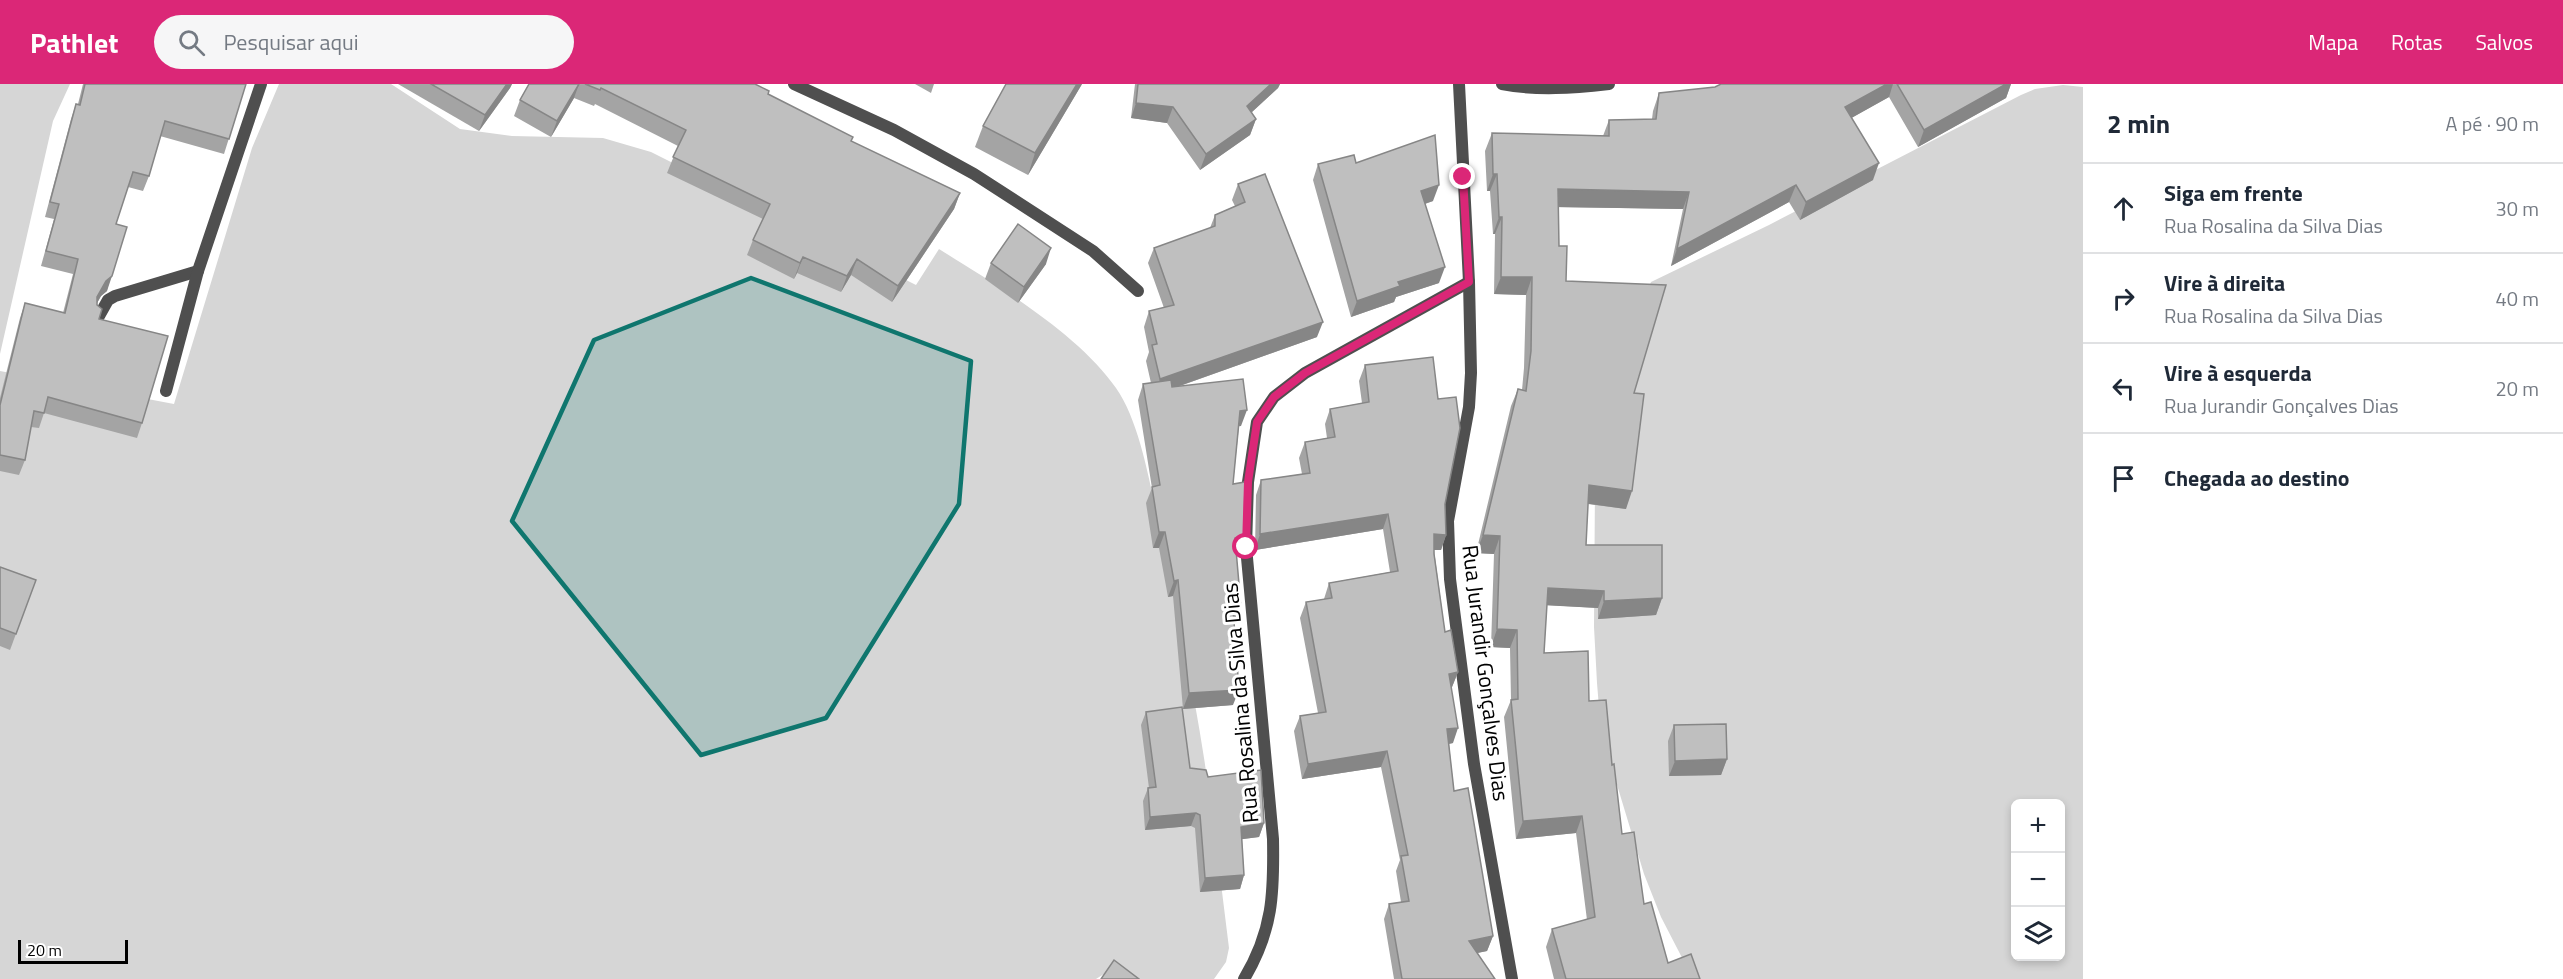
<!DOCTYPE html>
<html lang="pt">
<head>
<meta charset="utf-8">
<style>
	body { margin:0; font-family:"Titillium Web",sans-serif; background:#f6f6f7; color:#1f2937 }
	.controls { position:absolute; right:18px; bottom:18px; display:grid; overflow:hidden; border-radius:9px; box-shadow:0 3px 9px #0003 }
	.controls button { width:54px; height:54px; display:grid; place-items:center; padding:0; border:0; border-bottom:2px solid #e0e1e3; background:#fff; color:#1f2937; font:30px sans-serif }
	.scale { position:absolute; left:18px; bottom:15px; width:110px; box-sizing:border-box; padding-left:6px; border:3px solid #000; border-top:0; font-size:16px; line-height:21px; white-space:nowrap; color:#000; -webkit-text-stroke:4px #fff; paint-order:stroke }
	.stop { position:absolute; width:18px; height:18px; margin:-14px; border:4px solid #db2777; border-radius:50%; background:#fff }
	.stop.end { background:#db2777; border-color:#fff; box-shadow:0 2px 6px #0008 }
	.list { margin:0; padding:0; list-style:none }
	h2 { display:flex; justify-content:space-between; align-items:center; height:78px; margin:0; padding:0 24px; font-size:26px }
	h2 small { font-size:20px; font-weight:400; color:#747a83 }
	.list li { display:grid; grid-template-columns:39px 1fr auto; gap:18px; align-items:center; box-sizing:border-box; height:90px; padding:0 24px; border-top:2px solid #e0e1e3 }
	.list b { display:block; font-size:22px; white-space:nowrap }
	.list p { margin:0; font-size:20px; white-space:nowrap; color:#747a83 }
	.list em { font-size:20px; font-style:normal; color:#747a83 }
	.icon { flex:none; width:33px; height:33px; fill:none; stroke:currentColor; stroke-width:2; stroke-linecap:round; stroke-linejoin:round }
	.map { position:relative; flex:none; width:2083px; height:895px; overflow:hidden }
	header { display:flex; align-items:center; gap:36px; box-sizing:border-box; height:84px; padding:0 30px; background:#db2777; color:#fff }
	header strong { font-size:28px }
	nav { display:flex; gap:33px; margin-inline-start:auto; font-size:21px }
	.search { width:420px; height:54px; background:#f6f6f7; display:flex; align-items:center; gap:15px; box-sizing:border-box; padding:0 21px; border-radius:33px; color:#747a83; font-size:22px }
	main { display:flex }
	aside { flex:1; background:#fff }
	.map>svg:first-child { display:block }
	.green { fill:#d6d6d6; fill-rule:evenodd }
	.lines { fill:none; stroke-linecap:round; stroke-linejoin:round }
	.minor { stroke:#4f4f4f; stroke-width:12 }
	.tertiary { stroke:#4f4f4f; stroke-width:12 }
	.wall { fill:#a4a4a4 }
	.shaded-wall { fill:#868686 }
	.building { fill:#bfbfbf; stroke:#868686; stroke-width:1.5 }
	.route { stroke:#db2777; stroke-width:8 }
	.marked { fill:#0f766e; fill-opacity:0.2; stroke:#0f766e; stroke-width:4.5; stroke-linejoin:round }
	.labels { text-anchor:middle; stroke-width:6; stroke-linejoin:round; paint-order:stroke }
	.street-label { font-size:22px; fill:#000; stroke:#fff }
</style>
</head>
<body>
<header>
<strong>Pathlet</strong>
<div class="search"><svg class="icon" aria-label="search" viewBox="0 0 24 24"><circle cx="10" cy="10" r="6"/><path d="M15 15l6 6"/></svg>Pesquisar aqui</div>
<nav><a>Mapa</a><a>Rotas</a><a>Salvos</a></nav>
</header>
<main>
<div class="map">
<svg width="2083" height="895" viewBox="0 0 2083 895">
	<rect width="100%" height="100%" fill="#fff"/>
	<g class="green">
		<polygon points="0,0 70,0 53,37 0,270"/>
		<path d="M279,0H391L460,45L512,52L603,54L651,68L916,201L939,165C995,200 1078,249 1116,304C1142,341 1152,412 1162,456C1177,529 1193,601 1204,674C1214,737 1221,801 1229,864L1226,878L1214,895H1116L1107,888L1096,895H0V287L174,320L252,64Z"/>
		<path d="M2063,1L2083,3V895H1693L1661,833L1644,790L1601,648L1597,599L1594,543L1595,399L1636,237L1651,198L1769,141L2021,11L2035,5ZM2016,720H2060V872H2016Z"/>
	</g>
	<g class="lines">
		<g class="minor">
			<polyline points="794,0 894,46 974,90 1093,167 1138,207"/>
			<polyline points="1459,0 1469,198 1471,289 1469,323 1448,437 1450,495 1474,680 1512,895"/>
			<polyline points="99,232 108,216 115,212 198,187"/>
			<polyline points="166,307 198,187 261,0"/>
			<path d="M1244,895C1273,847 1274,809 1273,755L1246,463L1248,398L1257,338L1274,313L1305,289L1469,198"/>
		</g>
		<path class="tertiary" d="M1502,0C1538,7 1573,4 1609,0"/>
	</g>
	<g class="wall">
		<polygon points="83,0 246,0 224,70 160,52 149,92 143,107 128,103 116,140 107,207 101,212 97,219 99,235 142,339 137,354 44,329 39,344 31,343 25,376 19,391 0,387 0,314 20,234 25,219 63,229 73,190 41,182 54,135 45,133 71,35 76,20 78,20"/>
		<polygon points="398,0 512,0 510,4 479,47"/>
		<polygon points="529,0 755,0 768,10 851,57 960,109 954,125 892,218 851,191 841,208 797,189 794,195 747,171 753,156 763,135 667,89 678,62 595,20 594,22 574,14 551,53 514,32 520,16"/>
		<polygon points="915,0 934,0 931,9"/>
		<polygon points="1082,0 1028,91 975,63 983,42"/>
		<polygon points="1135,0 1280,0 1278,4 1251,29 1256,35 1250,51 1200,86 1167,39 1131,34"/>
		<polygon points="1721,0 2011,0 2006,14 1918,63 1889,13 1851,34 1873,96 1800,136 1789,118 1671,182 1683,125 1558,123 1559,162 1566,197 1634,309 1626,425 1588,420 1586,461 1662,514 1656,531 1598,535 1598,524 1547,521 1544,569 1589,617 1612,681 1622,750 1644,820 1668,879 1700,895 1554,895 1546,863 1552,845 1587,836 1576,749 1516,755 1504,633 1511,616 1510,564 1491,563 1494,470 1476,469 1511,322 1518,305 1522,306 1524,284 1526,211 1494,210 1495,150 1493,150 1490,107 1487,107 1485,67 1492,49 1603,52 1609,36 1652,35 1653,27 1659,9 1715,3"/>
		<polygon points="1356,79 1433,117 1425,120 1439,199 1396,213 1394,218 1351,233 1313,96 1318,80"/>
		<polygon points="1238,100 1317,253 1177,303 1241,342 1239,342 1233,400 1244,452 1238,468 1236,469 1235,539 1234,539 1233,621 1183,625 1173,512 1168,513 1159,464 1153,464 1146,419 1152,404 1138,316 1143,300 1151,299 1146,277 1149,268 1144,243 1149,227 1164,224 1148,179 1154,164 1210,144 1215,131 1235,122 1232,116"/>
		<polygon points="991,179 1046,180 1018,219 985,195"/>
		<polygon points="1365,281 1445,420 1446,451 1441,466 1434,466 1445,548 1458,588 1452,603 1451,603 1453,659 1449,660 1454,707 1493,852 1487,867 1477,869 1495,895 1394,895 1384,835 1389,820 1401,818 1396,787 1400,776 1381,683 1302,695 1294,647 1300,632 1318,629 1300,534 1306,518 1324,515 1329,499 1390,488 1383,445 1255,466 1256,411 1261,396 1302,390 1299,374 1305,358 1327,354 1325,340 1330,325 1362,319 1359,297"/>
		<polygon points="0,483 36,496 10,566 0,562"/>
		<polygon points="1146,628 1190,684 1208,693 1264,739 1259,753 1242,755 1244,791 1240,805 1200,808 1195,744 1191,742 1145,746 1143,717 1148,704 1149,704 1141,641"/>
		<polygon points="1674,641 1727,675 1721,691 1669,692 1668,657"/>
	</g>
	<g class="shaded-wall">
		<polygon points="507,0 512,0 510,4 479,47 485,31"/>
		<polygon points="579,0 574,14 551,53 557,37"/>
		<polygon points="1077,0 1082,0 1028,91 1035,69"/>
		<polygon points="1271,0 1280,0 1278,4 1241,38 1247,22"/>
		<polygon points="1887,0 1893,0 1889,13 1839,41 1845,23"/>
		<polygon points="2006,0 2011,0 2006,14 1918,63 1924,46"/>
		<polygon points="1136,19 1173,23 1167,39 1131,34"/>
		<polygon points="1256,35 1250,51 1200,86 1206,70"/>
		<polygon points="1879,79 1873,96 1800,136 1806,118"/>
		<polygon points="1493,90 1497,90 1490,107 1487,107"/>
		<polygon points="1439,101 1433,117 1415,123 1421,107"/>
		<polygon points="1796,101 1789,118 1671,182 1677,165"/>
		<polygon points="1558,105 1689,108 1683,125 1552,123"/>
		<polygon points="960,109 954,125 892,218 898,202"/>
		<polygon points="1499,133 1502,133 1495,150 1493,150"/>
		<polygon points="1051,164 1046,180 1018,219 1024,203"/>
		<polygon points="803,173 797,189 794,195 800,179"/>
		<polygon points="857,175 851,191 841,208 847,192"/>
		<polygon points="1445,183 1439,199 1396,213 1394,218 1351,233 1357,217 1398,198"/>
		<polygon points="112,192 107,207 101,212 92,228 97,213 106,197"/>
		<polygon points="1501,193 1532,193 1526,211 1494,210"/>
		<polygon points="1323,238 1317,253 1154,311 1160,295"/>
		<polygon points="1247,326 1241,342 1234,343 1240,327"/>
		<polygon points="1589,401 1632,407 1626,425 1583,419"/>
		<polygon points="1388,430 1383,445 1255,466 1260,450"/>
		<polygon points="1159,448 1165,448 1159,464 1153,464"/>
		<polygon points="1434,450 1446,451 1441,466 1428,466"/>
		<polygon points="1483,451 1500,452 1494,470 1476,469"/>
		<polygon points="1244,452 1238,468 1229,470 1235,454"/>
		<polygon points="1178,496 1173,512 1168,513 1174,497"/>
		<polygon points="1548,504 1604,507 1598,524 1541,521"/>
		<polygon points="1662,514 1656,531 1598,535 1604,517"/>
		<polygon points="1241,523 1235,539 1227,540 1233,524"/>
		<polygon points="1497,545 1517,546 1510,564 1491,563"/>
		<polygon points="1458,588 1452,603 1444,605 1449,590"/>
		<polygon points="1239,606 1233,621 1183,625 1189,609"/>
		<polygon points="1458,644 1453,659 1442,661 1447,645"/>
		<polygon points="1387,667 1381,683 1302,695 1308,680"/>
		<polygon points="1727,675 1721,691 1669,692 1675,677"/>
		<polygon points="1196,729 1191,742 1145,746 1150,733"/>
		<polygon points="1582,732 1576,749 1516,755 1523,737"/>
		<polygon points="1264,739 1259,753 1236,756 1241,743"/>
		<polygon points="1244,791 1240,805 1200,808 1205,794"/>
		<polygon points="1493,852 1487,867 1463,872 1469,857"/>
	</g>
	<g class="building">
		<polygon points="85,0 246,0 229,55 165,37 149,92 133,88 116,140 127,143 112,192 106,197 97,213 97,221 102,225 99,235 168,252 142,339 48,313 44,329 34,327 25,376 0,371 0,321 25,219 65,229 78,175 46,167 59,120 50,118 76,20 80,21"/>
		<polygon points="431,0 507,0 485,31"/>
		<polygon points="529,0 579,0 557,37 520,16"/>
		<polygon points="585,0 755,0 769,7 768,10 853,53 851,57 960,109 898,202 857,175 847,192 803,173 800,179 753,156 770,120 673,73 686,46 601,4 600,6"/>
		<polygon points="1006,0 1077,0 1035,69 983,42"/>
		<polygon points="1138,0 1271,0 1247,22 1256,35 1206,70 1173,23 1136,19"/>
		<polygon points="1721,0 1887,0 1845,23 1879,79 1806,118 1796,101 1677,165 1689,108 1558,105 1559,162 1567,162 1566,197 1666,201 1634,309 1644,310 1632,407 1589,401 1586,461 1662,461 1662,514 1604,517 1604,507 1548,504 1544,569 1588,567 1589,617 1606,616 1612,681 1614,680 1622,750 1634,748 1644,820 1651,818 1668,879 1691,870 1700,895 1566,895 1552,845 1595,833 1582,732 1523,737 1511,616 1518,615 1517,546 1497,545 1500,452 1483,451 1518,305 1526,307 1531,267 1532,193 1501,193 1502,133 1499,133 1497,90 1493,90 1492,49 1609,52 1609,36 1656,35 1659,9 1715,3"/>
		<polygon points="1897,0 2006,0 1924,46"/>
		<polygon points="1435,51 1439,101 1421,107 1445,183 1398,198 1400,202 1357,217 1318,80 1354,71 1356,79"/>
		<polygon points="1265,90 1323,238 1160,295 1152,261 1157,260 1149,227 1174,221 1154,164 1215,142 1215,131 1245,118 1238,100"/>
		<polygon points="1018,140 1051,164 1024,203 991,179"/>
		<polygon points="1433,273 1438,315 1456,313 1460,344 1445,420 1446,451 1434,450 1434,470 1445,548 1451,546 1458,588 1449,590 1458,644 1447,645 1454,707 1468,704 1493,852 1469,857 1495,895 1402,895 1389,820 1409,817 1401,772 1408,771 1387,667 1308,680 1300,632 1326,628 1306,518 1332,514 1329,499 1398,487 1388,430 1260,450 1261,396 1310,389 1305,358 1335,353 1330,325 1369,318 1365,281"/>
		<polygon points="1243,295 1247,326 1240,327 1233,400 1245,398 1244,452 1235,454 1241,523 1233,524 1239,606 1189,609 1178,496 1174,497 1165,448 1159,448 1152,403 1160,401 1143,300 1171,296 1172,303"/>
		<polygon points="0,483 36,496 16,550 0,544"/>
		<polygon points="1182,623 1190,684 1206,686 1208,693 1261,686 1264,739 1241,743 1244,791 1205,794 1200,731 1196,729 1150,733 1148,704 1156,703 1146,628"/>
		<polygon points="1726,640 1727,675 1675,677 1674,641"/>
		<polygon points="1114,876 1139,895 1101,895"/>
	</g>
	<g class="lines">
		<polyline class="route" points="1246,463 1248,398 1257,338 1274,313 1305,289 1469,198 1463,93"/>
	</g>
	<path class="marked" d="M751,194L971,277L959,420L826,634L701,671L512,437L594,256Z"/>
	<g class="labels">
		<g class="street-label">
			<text transform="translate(1486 589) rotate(83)" y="8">Rua Jurandir Gonçalves Dias</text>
			<text transform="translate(1240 619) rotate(-95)" y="8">Rua Rosalina da Silva Dias</text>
		</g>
	</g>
</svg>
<div class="controls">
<button>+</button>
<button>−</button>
<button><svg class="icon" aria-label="layers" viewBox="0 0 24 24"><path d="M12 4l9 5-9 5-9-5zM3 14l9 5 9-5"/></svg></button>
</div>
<div class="scale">20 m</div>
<div class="stop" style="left:1246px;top:463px"></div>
<div class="stop end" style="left:1463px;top:93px"></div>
</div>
<aside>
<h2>2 min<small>A pé · 90 m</small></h2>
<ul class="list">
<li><svg class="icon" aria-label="ahead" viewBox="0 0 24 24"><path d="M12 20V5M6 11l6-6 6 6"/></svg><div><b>Siga em frente</b><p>Rua Rosalina da Silva Dias</p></div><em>30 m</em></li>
<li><svg class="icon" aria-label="right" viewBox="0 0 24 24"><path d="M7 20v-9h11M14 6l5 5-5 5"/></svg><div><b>Vire à direita</b><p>Rua Rosalina da Silva Dias</p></div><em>40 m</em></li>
<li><svg class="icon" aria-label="left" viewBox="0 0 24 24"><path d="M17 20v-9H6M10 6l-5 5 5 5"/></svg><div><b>Vire à esquerda</b><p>Rua Jurandir Gonçalves Dias</p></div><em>20 m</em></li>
<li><svg class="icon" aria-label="arrive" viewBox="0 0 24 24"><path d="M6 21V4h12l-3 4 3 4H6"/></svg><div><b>Chegada ao destino</b></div></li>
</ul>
</aside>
</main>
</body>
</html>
